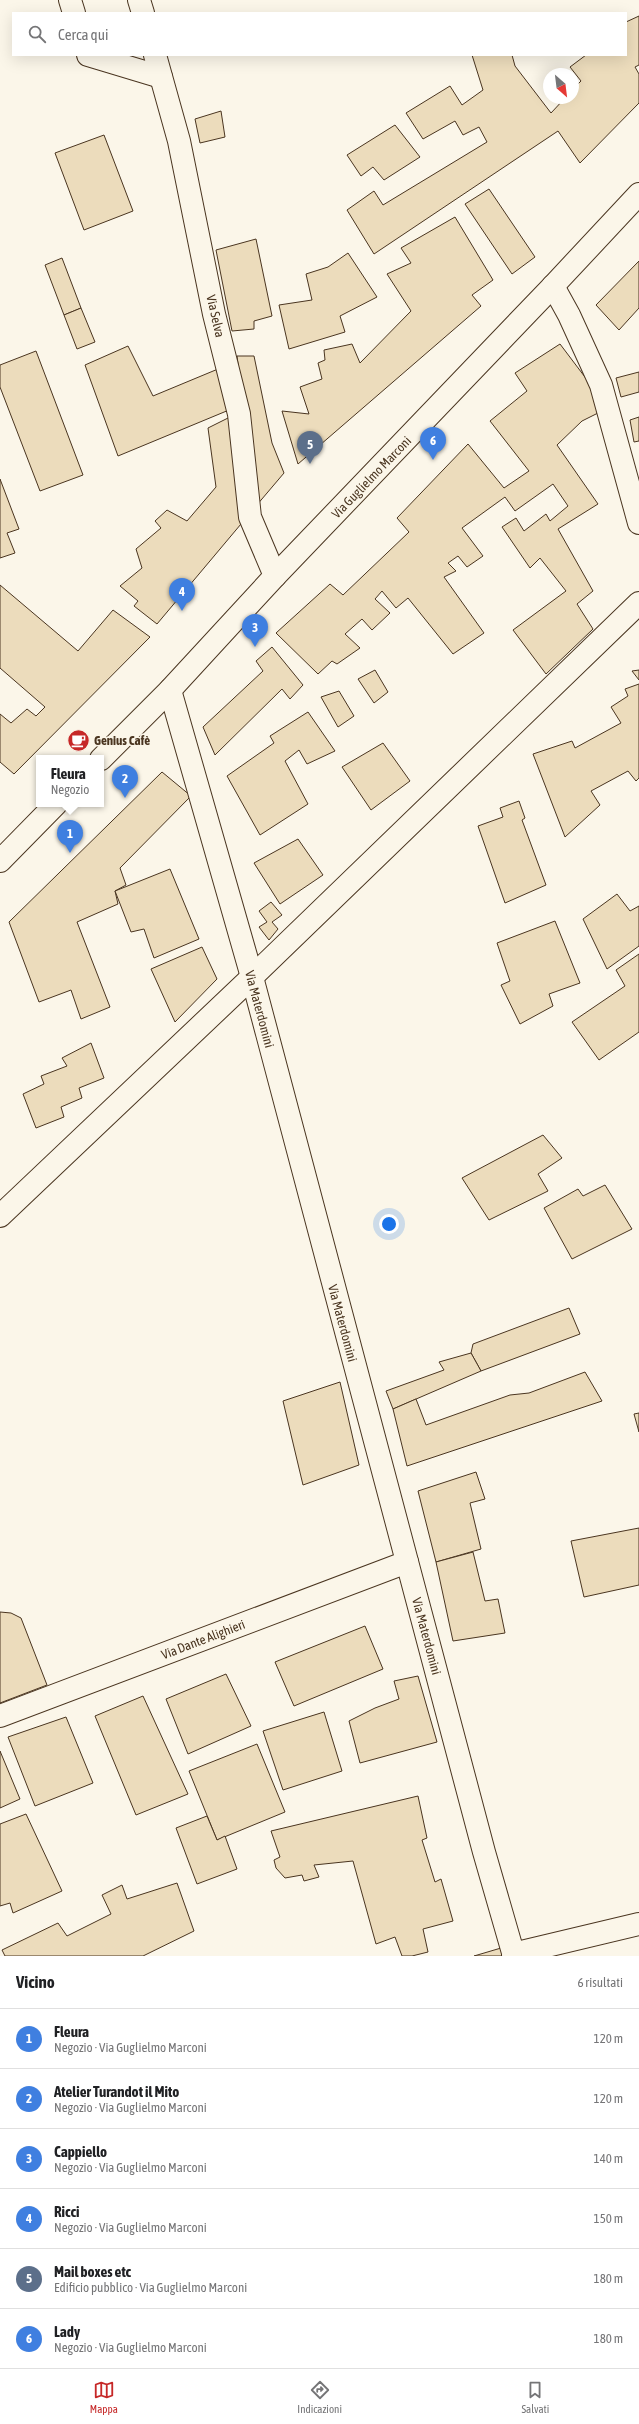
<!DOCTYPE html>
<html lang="it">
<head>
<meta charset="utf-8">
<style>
	body { margin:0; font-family:"Asap Condensed",sans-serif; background:#f2f2f2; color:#202124 }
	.compass { position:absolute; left:543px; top:68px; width:36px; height:36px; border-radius:50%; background:#fff; box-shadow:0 4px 16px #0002; rotate:152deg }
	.you { position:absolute; left:389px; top:1224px; width:14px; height:14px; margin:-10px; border:3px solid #fff; border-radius:50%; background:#1a73e8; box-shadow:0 0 0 6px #1a73e833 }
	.badge { display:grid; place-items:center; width:26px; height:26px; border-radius:50%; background:#c62828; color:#fff; font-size:13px; font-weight:700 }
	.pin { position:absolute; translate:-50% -33px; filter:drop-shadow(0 1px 2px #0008) }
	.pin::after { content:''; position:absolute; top:21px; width:14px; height:12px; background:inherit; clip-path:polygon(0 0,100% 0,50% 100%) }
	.popup { position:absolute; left:36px; top:755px; width:68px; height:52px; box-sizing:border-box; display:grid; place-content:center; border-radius:0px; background:#fff; filter:drop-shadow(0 1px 3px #0005); font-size:13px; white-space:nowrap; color:#757577 }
	.popup b { font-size:15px; color:#202124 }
	.popup::after { content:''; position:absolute; left:50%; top:100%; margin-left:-8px; border:8px solid transparent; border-top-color:#fff }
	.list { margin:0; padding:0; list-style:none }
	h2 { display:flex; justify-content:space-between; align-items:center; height:52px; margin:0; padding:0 16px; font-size:17px }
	h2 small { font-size:13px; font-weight:400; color:#757577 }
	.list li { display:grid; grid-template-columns:26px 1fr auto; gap:12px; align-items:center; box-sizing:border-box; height:60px; padding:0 16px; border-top:1px solid #e0e0e0 }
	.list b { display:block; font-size:15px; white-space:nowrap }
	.list p { margin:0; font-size:13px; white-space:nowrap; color:#757577 }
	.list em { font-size:13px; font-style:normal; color:#757577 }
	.icon { flex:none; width:22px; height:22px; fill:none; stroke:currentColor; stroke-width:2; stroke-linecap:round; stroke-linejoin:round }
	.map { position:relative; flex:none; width:639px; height:1956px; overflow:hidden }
	.search { position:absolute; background:#fff; box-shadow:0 4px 16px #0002; left:12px; right:12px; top:12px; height:44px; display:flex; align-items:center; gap:10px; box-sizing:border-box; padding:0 14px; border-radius:0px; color:#757577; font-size:15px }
	.sheet { height:412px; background:#fff }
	nav { display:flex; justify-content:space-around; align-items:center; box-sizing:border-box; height:56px; border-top:1px solid #e0e0e0; background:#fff; font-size:11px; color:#757577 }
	nav a { display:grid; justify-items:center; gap:2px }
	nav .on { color:#c62828 }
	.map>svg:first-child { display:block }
	.building { fill:#ecdcbc; stroke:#4a3520 }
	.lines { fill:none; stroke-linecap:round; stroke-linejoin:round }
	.minor-casing { stroke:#4a3520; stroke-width:24 }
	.minor { stroke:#fbf6e9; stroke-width:22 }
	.labels { text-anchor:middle; stroke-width:3; stroke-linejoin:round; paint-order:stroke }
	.street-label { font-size:13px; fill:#4a3520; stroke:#fbf6e9 }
	.poi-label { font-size:13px; font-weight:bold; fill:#4a3520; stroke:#fbf6e9; text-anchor:start }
</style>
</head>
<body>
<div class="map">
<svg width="639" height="1956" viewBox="0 0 639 1956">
	<rect width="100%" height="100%" fill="#fbf6e9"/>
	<g class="building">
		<polygon points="639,16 639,65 635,67 639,74 639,103 580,163 558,131 374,254 347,210 374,191 383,205 487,142 479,127 463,135 455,121 423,139 406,113 450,86 462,105 483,90 472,55 512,55 515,66 551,113 565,98 573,98 573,89 581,81 570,67 586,55 626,55 626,22"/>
		<polygon points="221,111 225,137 200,143 195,119"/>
		<polygon points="395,125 420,157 384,180 373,167 361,176 347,155"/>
		<polygon points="104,135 133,211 84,230 55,153"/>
		<polygon points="489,189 535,257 512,274 465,204"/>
		<polygon points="455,217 493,280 472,295 481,306 298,464 282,411 309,414 300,387 322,379 318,363 325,360 324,350 352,344 360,363 411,311 387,274 411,263 401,248"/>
		<polygon points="256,239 272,316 254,321 254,329 232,331 216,250"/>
		<polygon points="348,253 377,297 340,316 345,332 289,349 279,305 312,300 306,274 328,267"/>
		<polygon points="62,258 81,308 64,315 45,265"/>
		<polygon points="639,261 639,308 619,330 596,305"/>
		<polygon points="81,308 95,342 77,349 64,315"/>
		<polygon points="560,344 594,389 598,413 582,421 557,445 598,504 558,529 593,591 577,604 593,629 546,674 513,630 566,591 540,558 530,568 502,527 516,518 524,531 546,514 550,521 568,506 553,484 515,511 505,497 462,528 483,556 467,567 458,556 448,563 456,571 444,577 484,633 453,654 408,598 396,608 382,591 375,599 390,613 372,630 362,619 345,634 360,648 337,664 332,661 318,674 276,633 330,584 343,595 409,532 397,518 468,444 504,488 529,471 490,421 527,391 515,373"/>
		<polygon points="128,346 153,396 218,369 229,410 118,456 85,365"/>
		<polygon points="36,351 83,475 40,491 0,387 0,365"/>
		<polygon points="237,356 254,356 272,443 284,473 256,506"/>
		<polygon points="639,372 639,392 621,397 616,378"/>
		<polygon points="230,417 241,524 157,624 134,606 138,601 120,586 142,568 136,549 161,528 155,521 167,510 187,521 216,487 208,428"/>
		<polygon points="639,417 639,441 634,442 630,420"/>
		<polygon points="0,479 19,529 7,533 15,553 0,558"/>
		<polygon points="0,585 78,651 113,610 150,637 14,774 0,762 0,714 11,723 27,709 36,716 45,707 0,668"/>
		<polygon points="272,647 303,685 290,699 282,689 215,755 203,727 263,671 256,661"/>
		<polygon points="375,670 388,692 374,703 358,679"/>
		<polygon points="639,670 639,680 632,671"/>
		<polygon points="639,684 639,778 636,781 628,771 591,791 600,805 565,837 533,754 572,741 575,748 621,723 611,707 628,696 625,689"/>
		<polygon points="339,691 354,716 338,727 321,697"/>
		<polygon points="308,712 335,751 307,764 299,750 285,761 308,804 260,835 227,776 274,743 270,736"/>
		<polygon points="383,743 410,781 371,810 342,767"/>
		<polygon points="162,772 191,796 120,868 126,885 115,891 118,904 77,922 110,1007 81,1019 71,990 39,1002 9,922"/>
		<polygon points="519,801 525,818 522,820 546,885 505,903 478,826 503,817 500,808"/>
		<polygon points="298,839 323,875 280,904 254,863"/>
		<polygon points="170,869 199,939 154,958 144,929 131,932 115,891"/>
		<polygon points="617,894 630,911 639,906 639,946 607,969 583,919"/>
		<polygon points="271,902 282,915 272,922 278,929 269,940 259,927 267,922 259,911"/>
		<polygon points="555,921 580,983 549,994 553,1006 520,1024 501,985 510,981 497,943"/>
		<polygon points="202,947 217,979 175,1022 151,969"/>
		<polygon points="639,954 639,1032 599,1060 572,1022 625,986 616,970"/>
		<polygon points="91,1043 104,1078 79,1088 82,1098 61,1107 64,1117 36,1128 23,1094 44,1084 41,1076 67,1066 62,1058"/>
		<polygon points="543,1135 562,1158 538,1174 548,1191 489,1220 462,1178"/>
		<polygon points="605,1185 632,1229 572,1259 544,1208 578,1189 583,1196"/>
		<polygon points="569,1308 580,1334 481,1371 471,1353 473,1344"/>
		<polygon points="471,1353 481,1371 393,1409 386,1391 444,1370 439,1362"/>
		<polygon points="585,1372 602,1401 407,1466 393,1409 416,1399 426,1425 510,1395 529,1393"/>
		<polygon points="340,1382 359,1465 303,1485 283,1401"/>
		<polygon points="639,1413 639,1432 634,1414"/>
		<polygon points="476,1472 485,1499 470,1503 481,1549 436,1562 418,1491"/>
		<polygon points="639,1528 639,1585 584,1597 571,1541"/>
		<polygon points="473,1552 485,1601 498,1599 505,1633 453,1641 436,1562"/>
		<polygon points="0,1612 11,1613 21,1618 47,1685 0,1703"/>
		<polygon points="365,1626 383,1669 294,1706 275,1662"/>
		<polygon points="226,1674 251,1726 188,1754 166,1699"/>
		<polygon points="418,1676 437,1742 360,1763 349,1721 375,1708 399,1699 394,1681"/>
		<polygon points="143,1696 188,1794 136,1815 95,1716"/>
		<polygon points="324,1712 342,1771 283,1790 263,1731"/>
		<polygon points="66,1717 93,1783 35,1806 8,1737"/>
		<polygon points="257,1744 285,1812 217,1840 189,1771"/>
		<polygon points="0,1751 20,1799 0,1808"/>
		<polygon points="418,1796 427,1838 422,1840 435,1882 441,1879 453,1921 423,1929 428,1952 412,1956 402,1956 395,1937 376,1944 353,1861 314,1865 319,1877 304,1881 302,1875 285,1878 276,1868 274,1860 280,1857 271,1831"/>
		<polygon points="26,1814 62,1891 13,1913 10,1903 0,1906 0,1824"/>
		<polygon points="207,1816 217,1840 225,1836 237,1869 197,1884 176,1828"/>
		<polygon points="177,1883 194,1931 143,1956 5,1956 2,1950 58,1923 67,1936 111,1914 102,1895 122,1885 127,1899"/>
		<polygon points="501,1948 503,1956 474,1956"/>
	</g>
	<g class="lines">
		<defs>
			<g id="minor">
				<polyline points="70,0 74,13"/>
				<polyline points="139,0 143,13"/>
				<polyline points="88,55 161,77"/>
				<polyline points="155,55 179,141 214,314 239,414 250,517 275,576"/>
				<polyline points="553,286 569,315 601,385 639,523"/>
				<polyline points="170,690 252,977 484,1852 514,1956"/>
				<polyline points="101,759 170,690 275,576 553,286 639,194"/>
				<polyline points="0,861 56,804"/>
				<polyline points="0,1216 252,977 639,603"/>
				<polyline points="0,1716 407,1562"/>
				<polyline points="513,1954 639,1924"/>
			</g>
		</defs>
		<use href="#minor" class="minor-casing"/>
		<use href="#minor" class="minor"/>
	</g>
	<defs>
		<symbol id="cafe-disc" viewBox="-11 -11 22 22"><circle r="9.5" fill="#c62828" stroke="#fbf6e9"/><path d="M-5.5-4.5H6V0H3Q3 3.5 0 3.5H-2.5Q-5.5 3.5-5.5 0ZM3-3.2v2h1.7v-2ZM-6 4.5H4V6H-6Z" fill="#fff"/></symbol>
	</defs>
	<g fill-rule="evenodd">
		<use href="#cafe-disc" x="66" y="728" width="25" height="25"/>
	</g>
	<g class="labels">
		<g class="street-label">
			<text transform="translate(216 316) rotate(77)" y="5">Via Selva</text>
			<text transform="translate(371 477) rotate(-46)" y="5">Via Guglielmo Marconi</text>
			<text transform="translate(260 1009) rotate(75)" y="5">Via Materdomini</text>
			<text transform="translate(343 1323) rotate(75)" y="5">Via Materdomini</text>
			<text transform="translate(427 1636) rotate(75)" y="5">Via Materdomini</text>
			<text transform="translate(203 1639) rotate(-21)" y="5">Via Dante Alighieri</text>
		</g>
		<g class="poi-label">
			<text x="94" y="745">Genius Cafè</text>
		</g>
	</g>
</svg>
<svg class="compass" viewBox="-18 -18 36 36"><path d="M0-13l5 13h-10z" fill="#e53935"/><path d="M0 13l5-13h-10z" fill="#757577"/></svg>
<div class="you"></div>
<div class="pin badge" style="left:70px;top:853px;background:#3f7fe0">1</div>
<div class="popup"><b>Fleura</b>Negozio</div>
<div class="pin badge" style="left:125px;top:798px;background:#3f7fe0">2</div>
<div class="pin badge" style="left:255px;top:647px;background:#3f7fe0">3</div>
<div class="pin badge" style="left:182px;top:611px;background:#3f7fe0">4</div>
<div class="pin badge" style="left:310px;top:464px;background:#5c6f8a">5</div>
<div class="pin badge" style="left:433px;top:460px;background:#3f7fe0">6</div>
<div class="search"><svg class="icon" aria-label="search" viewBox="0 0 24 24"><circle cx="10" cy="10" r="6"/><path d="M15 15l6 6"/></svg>Cerca qui</div>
</div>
<section class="sheet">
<h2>Vicino<small>6 risultati</small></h2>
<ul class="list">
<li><span class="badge" style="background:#3f7fe0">1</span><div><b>Fleura</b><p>Negozio · Via Guglielmo Marconi</p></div><em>120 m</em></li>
<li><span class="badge" style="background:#3f7fe0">2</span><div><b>Atelier Turandot il Mito</b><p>Negozio · Via Guglielmo Marconi</p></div><em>120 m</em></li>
<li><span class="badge" style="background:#3f7fe0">3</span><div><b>Cappiello</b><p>Negozio · Via Guglielmo Marconi</p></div><em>140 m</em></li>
<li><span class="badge" style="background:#3f7fe0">4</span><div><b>Ricci</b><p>Negozio · Via Guglielmo Marconi</p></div><em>150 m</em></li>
<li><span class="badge" style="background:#5c6f8a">5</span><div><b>Mail boxes etc</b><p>Edificio pubblico · Via Guglielmo Marconi</p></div><em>180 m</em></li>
<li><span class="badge" style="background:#3f7fe0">6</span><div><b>Lady</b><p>Negozio · Via Guglielmo Marconi</p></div><em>180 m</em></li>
</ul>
</section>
<nav>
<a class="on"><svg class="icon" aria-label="map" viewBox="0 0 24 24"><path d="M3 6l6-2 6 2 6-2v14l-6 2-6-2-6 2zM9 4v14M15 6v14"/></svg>Mappa</a>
<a><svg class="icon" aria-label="directions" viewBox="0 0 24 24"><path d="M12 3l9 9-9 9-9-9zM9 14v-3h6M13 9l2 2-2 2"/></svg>Indicazioni</a>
<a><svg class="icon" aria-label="saved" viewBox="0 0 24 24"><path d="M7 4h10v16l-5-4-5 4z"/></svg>Salvati</a>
</nav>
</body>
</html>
